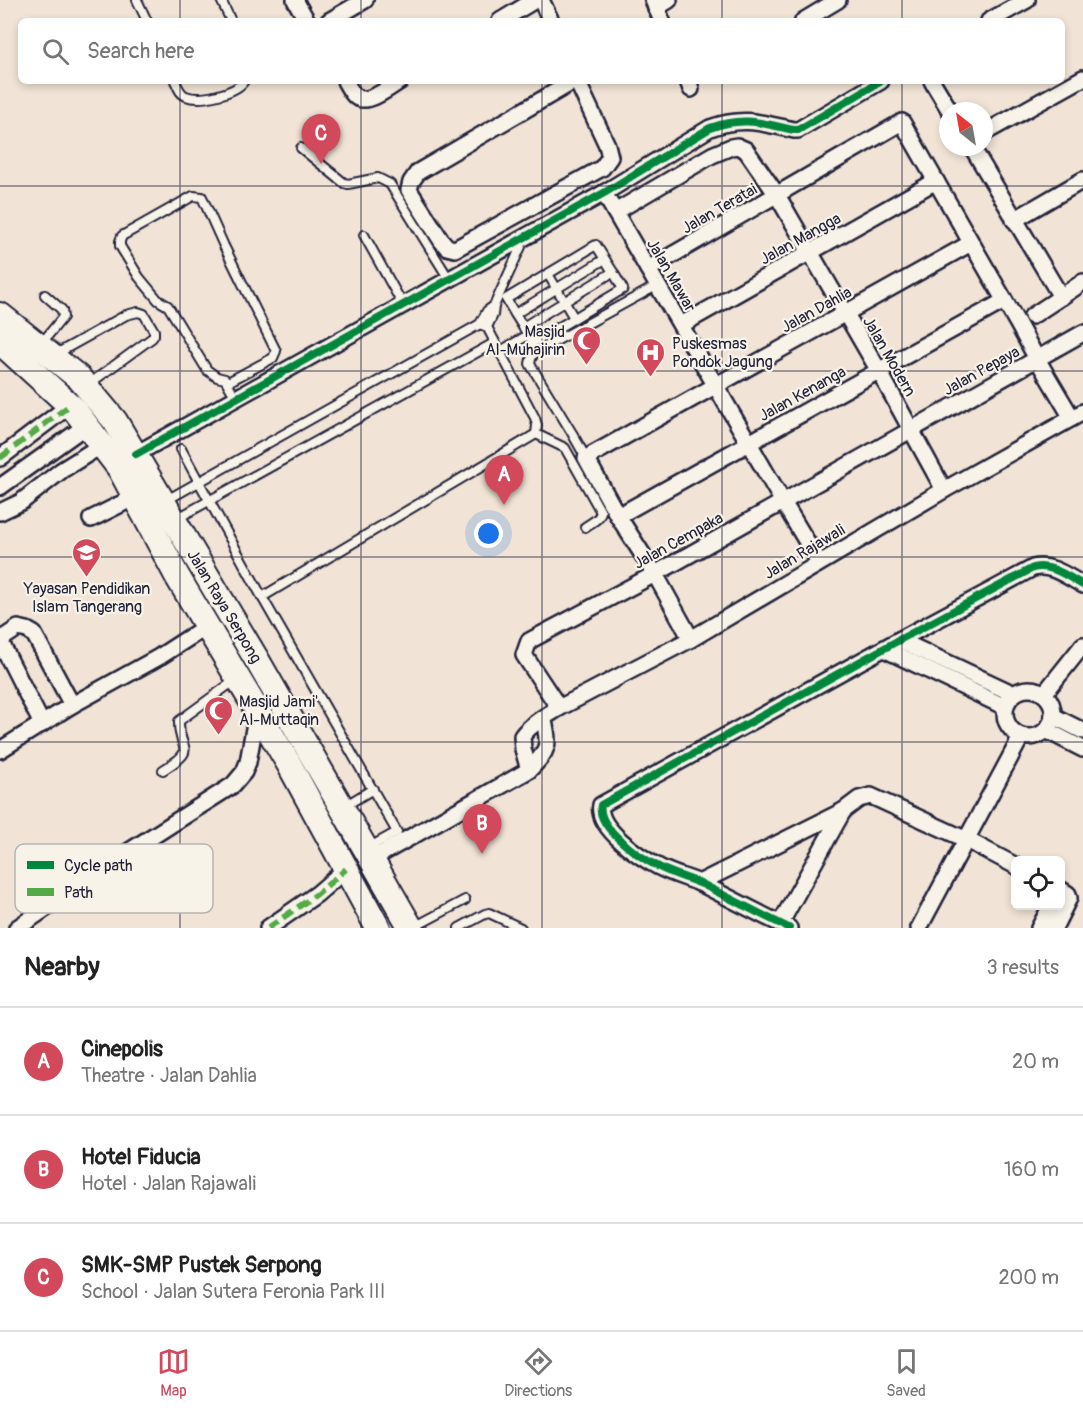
<!DOCTYPE html>
<html lang="en">
<head>
<meta charset="utf-8">
<style>
	body { margin:0; font-family:Pangolin,sans-serif; background:#f2f2f2; color:#222 }
	.controls { position:absolute; right:18px; bottom:18px; display:grid; overflow:hidden; border-radius:9px; box-shadow:0 3px 9px #0003 }
	.controls button { width:54px; height:54px; display:grid; place-items:center; padding:0; border:0; border-bottom:2px solid #e0e0e0; background:#fff; color:#222; font:30px sans-serif }
	.compass { position:absolute; left:939px; top:102px; width:54px; height:54px; border-radius:50%; background:#fff; box-shadow:0 3px 9px #0003; rotate:329deg }
	.you { position:absolute; left:489px; top:534px; width:21px; height:21px; margin:-15px; border:4px solid #fff; border-radius:50%; background:#1a73e8; box-shadow:0 0 0 9px #1a73e833 }
	.badge { display:grid; place-items:center; width:39px; height:39px; border-radius:50%; background:#d1495b; color:#fff; font-size:20px; font-weight:700 }
	.pin { position:absolute; translate:-50% -50px; filter:drop-shadow(0 2px 3px #0008) }
	.pin::after { content:''; position:absolute; top:32px; width:21px; height:18px; background:inherit; clip-path:polygon(0 0,100% 0,50% 100%) }
	.list { margin:0; padding:0; list-style:none }
	h2 { display:flex; justify-content:space-between; align-items:center; height:78px; margin:0; padding:0 24px; font-size:26px }
	h2 small { font-size:20px; font-weight:400; color:#767676 }
	.list li { display:grid; grid-template-columns:39px 1fr auto; gap:18px; align-items:center; box-sizing:border-box; height:108px; padding:0 24px; border-top:2px solid #e0e0e0 }
	.list b { display:block; font-size:22px; white-space:nowrap }
	.list p { margin:0; font-size:20px; white-space:nowrap; color:#767676 }
	.list em { font-size:20px; font-style:normal; color:#767676 }
	.icon { flex:none; width:33px; height:33px; fill:none; stroke:currentColor; stroke-width:2; stroke-linecap:round; stroke-linejoin:round }
	.map { position:relative; flex:none; width:1083px; height:928px; overflow:hidden }
	.search { position:absolute; background:#fff; box-shadow:0 3px 9px #0003; left:18px; right:18px; top:18px; height:66px; display:flex; align-items:center; gap:15px; box-sizing:border-box; padding:0 21px; border-radius:9px; color:#767676; font-size:22px }
	.sheet { height:402px; background:#fff }
	nav { display:flex; justify-content:space-around; align-items:center; box-sizing:border-box; height:84px; border-top:2px solid #e0e0e0; background:#fff; font-size:16px; color:#767676 }
	nav a { display:grid; justify-items:center; gap:3px }
	nav .on { color:#d1495b }
	.map>svg:first-child { display:block }
	.lines { fill:none; stroke-linecap:round; stroke-linejoin:round }
	.lane-casing { stroke:#22223b; stroke-width:12 }
	.street-casing { stroke:#22223b; stroke-width:20 }
	.primary-casing { stroke:#22223b; stroke-width:28 }
	.lane { stroke:#f7f3e8; stroke-width:8 }
	.street { stroke:#f7f3e8; stroke-width:15 }
	.primary { stroke:#f7f3e8; stroke-width:24 }
	.quiet { stroke:#53aa46; stroke-width:6; stroke-dasharray:12 6; stroke-linecap:butt }
	.cycleway-casing { stroke:#f7f3e8; stroke-width:11 }
	.cycleway { stroke:#00873e; stroke-width:8 }
	.grid { fill:none; stroke:#22223b; stroke-width:1.5; stroke-opacity:0.55 }
	.labels { text-anchor:middle; stroke-width:4.5; stroke-linejoin:round; paint-order:stroke }
	.street-label { font-size:16px; fill:#22223b; stroke:#f7f3e8 }
	.poi-label { font-size:16px; fill:#22223b; stroke:#f7f3e8; text-anchor:start }
	.key { fill:#f7f3e8; stroke:#b7b4b4; stroke-width:1.5 }
	.key-label { font-size:16px; fill:#22223b }
</style>
</head>
<body>
<div class="map">
<svg width="1083" height="928" viewBox="0 0 1083 928">
	<rect width="100%" height="100%" fill="#f1e4d6"/>
	<filter id="ink" filterUnits="userSpaceOnUse"><feTurbulence type="fractalNoise" baseFrequency=".0167" numOctaves="2"/><feDisplacementMap in="SourceGraphic" scale="12" xChannelSelector="R" yChannelSelector="G"/><feConvolveMatrix kernelMatrix="1 2 1 2 8 2 1 2 1" color-interpolation-filters="sRGB"/></filter>
	<g filter="url(#ink)">
		<g class="lines">
			<defs>
				<g id="lane">
					<polyline points="137,0 147,21"/>
					<polyline points="221,0 231,21"/>
					<path d="M175,81C178,87 180,94 186,96C200,102 236,93 244,81"/>
					<polyline points="301,148 344,183 348,184 378,178 390,184 449,279"/>
					<polyline points="364,235 403,305"/>
					<polyline points="548,274 574,318"/>
					<polyline points="515,314 533,343 623,289 613,272"/>
					<polyline points="480,324 487,327 535,418 537,425 536,434"/>
					<polyline points="487,327 493,315 494,306 524,240"/>
					<polyline points="523,327 613,272 596,245 506,299 515,314 605,259"/>
					<polyline points="41,344 63,317 62,310 45,295"/>
					<polyline points="499,352 528,335"/>
					<polyline points="56,354 126,315 138,312 144,314 154,331 154,335 152,338 89,384"/>
					<polyline points="228,382 273,358 276,351 224,246 202,197 193,196 122,236 120,241 120,246 139,277 158,300 168,306 207,370 217,377 225,379 236,398"/>
					<path d="M536,434L565,448L601,512C599,520 592,522 585,527"/>
					<polyline points="181,449 262,597 397,832 368,848"/>
					<polyline points="586,458 572,433 530,364 531,359 534,353 658,285"/>
					<polyline points="165,501 480,324 487,311 494,306"/>
					<polyline points="178,518 494,343"/>
					<polyline points="262,597 536,434"/>
					<path d="M163,770C200,747 178,752 179,721L234,681"/>
					<polyline points="343,807 373,789"/>
					<polyline points="414,927 465,900"/>
					<polyline points="459,928 485,914 489,913 521,928"/>
				</g>
				<g id="street">
					<polyline points="295,0 307,21"/>
					<polyline points="541,0 551,21"/>
					<polyline points="653,0 662,21"/>
					<polyline points="656,8 669,0"/>
					<polyline points="329,21 365,0"/>
					<polyline points="500,21 535,0"/>
					<polyline points="803,21 838,0"/>
					<polyline points="989,21 1027,0"/>
					<path d="M345,81C348,86 351,93 356,97C368,105 389,88 400,81"/>
					<polyline points="574,81 418,172 411,182 409,190 441,240 447,247 455,249 602,168 610,157 607,145 577,81"/>
					<polyline points="688,81 691,89"/>
					<polyline points="932,81 950,111"/>
					<polyline points="984,133 1083,78"/>
					<polyline points="972,147 1061,297 1083,282"/>
					<polyline points="604,193 783,502 819,562"/>
					<polyline points="615,212 712,155 731,147 737,146 746,150 777,195 879,371 944,490"/>
					<polyline points="1014,220 1083,180"/>
					<polyline points="648,269 902,122 1018,324 1037,359 1072,418"/>
					<polyline points="1032,316 1061,297"/>
					<polyline points="681,325 936,181"/>
					<path d="M136,454L604,193L710,128C743,116 762,123 794,130H798L881,81"/>
					<polyline points="0,458 70,405"/>
					<polyline points="0,487 87,425"/>
					<polyline points="0,512 21,502 62,470 102,445"/>
					<polyline points="618,516 1004,301"/>
					<polyline points="91,519 135,497"/>
					<polyline points="691,639 655,574 618,516 586,458 971,243"/>
					<polyline points="0,640 18,628 27,630 34,634 72,705"/>
					<polyline points="899,640 1014,694"/>
					<polyline points="0,641 42,724"/>
					<polyline points="884,649 1005,707"/>
					<circle cx="1029" cy="713" r="24"/>
					<polyline points="1044,694 1083,645"/>
					<polyline points="559,708 524,655 529,641 655,574 1083,333"/>
					<polyline points="1053,716 1083,731"/>
					<polyline points="1046,730 1083,749"/>
					<polyline points="0,750 72,705 159,657 207,626"/>
					<path d="M529,770L523,749L522,736C532,723 546,716 559,708L691,639L944,490L1083,412"/>
					<path d="M372,859L529,770C548,751 551,745 543,718"/>
					<polyline points="699,883 843,811 859,799 871,796 967,840 1016,866"/>
					<polyline points="780,924 843,811"/>
					<polyline points="17,928 128,852 233,785 244,772 248,762 257,712"/>
					<polyline points="268,928 317,894 346,869"/>
					<path d="M789,928C760,914 731,899 702,884C688,878 672,874 659,867C641,858 596,828 601,805L899,640L1033,568C1051,563 1068,577 1083,585"/>
					<polyline points="919,928 1021,737"/>
					<polyline points="1039,928 1051,906"/>
					<polyline points="1054,928 1069,898 1068,894 1060,889"/>
				</g>
				<g id="primary">
					<polyline points="0,315 79,378 115,421 257,660 411,928"/>
					<polyline points="0,342 74,409 120,469 177,576 289,764 378,928"/>
				</g>
			</defs>
			<use href="#lane" class="lane-casing"/>
			<use href="#street" class="street-casing"/>
			<use href="#primary" class="primary-casing"/>
			<use href="#lane" class="lane"/>
			<use href="#street" class="street"/>
			<use href="#primary" class="primary"/>
			<g class="quiet">
				<polyline points="0,458 70,405"/>
				<polyline points="268,928 317,894 346,869"/>
			</g>
			<defs>
				<g id="cycleway">
					<path d="M136,454L604,193L710,128C743,116 762,123 794,130H798L881,81"/>
					<path d="M789,928C760,914 731,899 702,884C688,878 672,874 659,867C641,858 596,828 601,805L899,640L1033,568C1051,563 1068,577 1083,585"/>
				</g>
			</defs>
			<use href="#cycleway" class="cycleway-casing"/>
			<use href="#cycleway" class="cycleway"/>
		</g>
	</g>
	<path class="grid" d="M180,0V21M361,0V21M542,0V21M722,0V21M902,0V21M180,81V928M361,81V928M542,81V928M722,81V928M902,81V928M0,186H1083M0,371H1083M0,557H1083M0,742H1083"/>
	<defs>
		<symbol id="mosque-pin" viewBox="-11 -11 22 30"><path d="M0 17L-7.5 6A9.5 9.5 0 1 1 7.5 6Z" fill="#d1495b" stroke="#f7f3e8"/><path d="M3.5-4.9A6 6 0 1 0 3.5 4.9A5 5 0 1 1 3.5-4.9Z" fill="#fff"/></symbol>
		<symbol id="hospital-pin" viewBox="-11 -11 22 30"><path d="M0 17L-7.5 6A9.5 9.5 0 1 1 7.5 6Z" fill="#d1495b" stroke="#f7f3e8"/><path d="M-5-5h3v3.5h4V-5h3V5h-3V1.5h-4V5h-3Z" fill="#fff"/></symbol>
		<symbol id="school-pin" viewBox="-11 -11 22 30"><path d="M0 17L-7.5 6A9.5 9.5 0 1 1 7.5 6Z" fill="#d1495b" stroke="#f7f3e8"/><path d="M0-5L7-2L0 1L-7-2ZM-4 1L0 2.5L4 1V4Q0 6-4 4Z" fill="#fff"/></symbol>
	</defs>
	<g fill-rule="evenodd">
		<use href="#mosque-pin" x="570" y="324" width="33" height="45"/>
		<use href="#hospital-pin" x="634" y="336" width="33" height="45"/>
		<use href="#school-pin" x="70" y="536" width="33" height="45"/>
		<use href="#mosque-pin" x="202" y="694" width="33" height="45"/>
	</g>
	<g class="labels">
		<g class="street-label">
			<text transform="translate(719 208) rotate(-30)" y="6">Jalan Teratai</text>
			<text transform="translate(800 238) rotate(-29)" y="6">Jalan Mangga</text>
			<text transform="translate(672 275) rotate(60)" y="6">Jalan Mawar</text>
			<text transform="translate(816 309) rotate(-29)" y="6">Jalan Dahlia</text>
			<text transform="translate(890 356) rotate(60)" y="6">Jalan Modern</text>
			<text transform="translate(981 370) rotate(-29)" y="6">Jalan Pepaya</text>
			<text transform="translate(802 393) rotate(-29)" y="6">Jalan Kenanga</text>
			<text transform="translate(678 540) rotate(-29)" y="6">Jalan Cempaka</text>
			<text transform="translate(804 551) rotate(-31)" y="6">Jalan Rajawali</text>
			<text transform="translate(225 606) rotate(59)" y="6">Jalan Raya Serpong</text>
		</g>
		<g class="poi-label">
			<text x="565" y="337" text-anchor="end">Masjid<tspan x="565" dy="18">Al-Muhajirin</tspan></text>
			<text x="672" y="349">Puskesmas<tspan x="672" dy="18">Pondok Jagung</tspan></text>
			<text x="87" y="594" text-anchor="middle">Yayasan Pendidikan<tspan x="87" dy="18">Islam Tangerang</tspan></text>
			<text x="239" y="707">Masjid Jami'<tspan x="239" dy="18">Al-Muttaqin</tspan></text>
		</g>
	</g>
	<rect x="15" y="844" width="198" height="69" rx="9" class="key"/>
	<rect x="27" y="861" width="27" height="8" fill="#00873e"/>
	<rect x="27" y="888" width="27" height="8" fill="#53aa46"/>
	<g class="key-label">
		<text x="64" y="871">Cycle path</text>
		<text x="64" y="898">Path</text>
	</g>
</svg>
<div class="controls">
<button><svg class="icon" aria-label="locate" viewBox="0 0 24 24"><circle cx="12" cy="12" r="6"/><path d="M12 2v4M12 18v4M2 12h4M18 12h4"/></svg></button>
</div>
<svg class="compass" viewBox="-18 -18 36 36"><path d="M0-13l5 13h-10z" fill="#e53935"/><path d="M0 13l5-13h-10z" fill="#767676"/></svg>
<div class="you"></div>
<div class="pin badge" style="left:504px;top:505px">A</div>
<div class="pin badge" style="left:482px;top:854px">B</div>
<div class="pin badge" style="left:321px;top:164px">C</div>
<div class="search"><svg class="icon" aria-label="search" viewBox="0 0 24 24"><circle cx="10" cy="10" r="6"/><path d="M15 15l6 6"/></svg>Search here</div>
</div>
<section class="sheet">
<h2>Nearby<small>3 results</small></h2>
<ul class="list">
<li><span class="badge">A</span><div><b>Cinepolis</b><p>Theatre · Jalan Dahlia</p></div><em>20 m</em></li>
<li><span class="badge">B</span><div><b>Hotel Fiducia</b><p>Hotel · Jalan Rajawali</p></div><em>160 m</em></li>
<li><span class="badge">C</span><div><b>SMK-SMP Pustek Serpong</b><p>School · Jalan Sutera Feronia Park III</p></div><em>200 m</em></li>
</ul>
</section>
<nav>
<a class="on"><svg class="icon" aria-label="map" viewBox="0 0 24 24"><path d="M3 6l6-2 6 2 6-2v14l-6 2-6-2-6 2zM9 4v14M15 6v14"/></svg>Map</a>
<a><svg class="icon" aria-label="directions" viewBox="0 0 24 24"><path d="M12 3l9 9-9 9-9-9zM9 14v-3h6M13 9l2 2-2 2"/></svg>Directions</a>
<a><svg class="icon" aria-label="saved" viewBox="0 0 24 24"><path d="M7 4h10v16l-5-4-5 4z"/></svg>Saved</a>
</nav>
</body>
</html>
